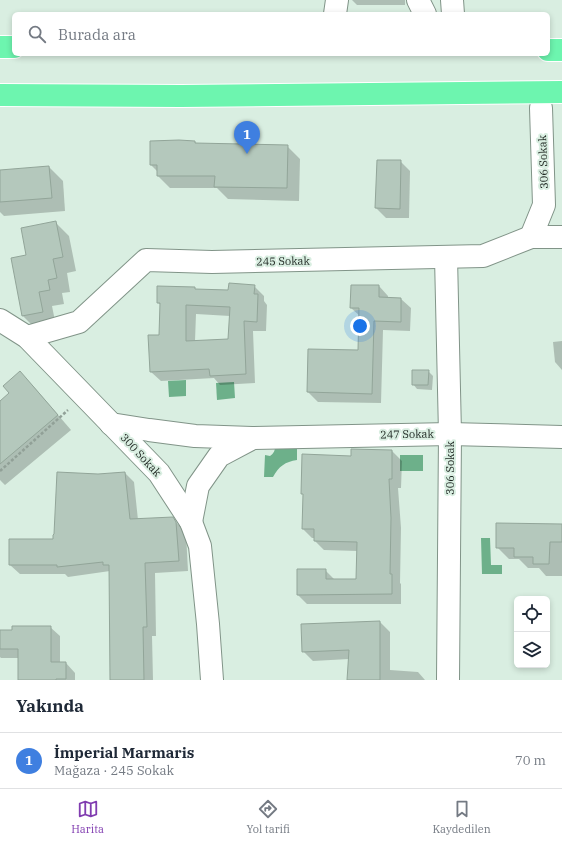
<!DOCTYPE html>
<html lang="tr">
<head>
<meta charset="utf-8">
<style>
	body { margin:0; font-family:"IBM Plex Serif",serif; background:#f2f2f3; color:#1f2937 }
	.controls { position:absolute; right:12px; bottom:12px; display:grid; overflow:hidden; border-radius:6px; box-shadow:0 2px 6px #0003 }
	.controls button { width:36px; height:36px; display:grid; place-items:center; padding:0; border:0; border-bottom:1px solid #e0e1e3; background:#fff; color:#1f2937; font:20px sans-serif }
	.you { position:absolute; left:360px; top:326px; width:14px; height:14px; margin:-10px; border:3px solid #fff; border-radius:50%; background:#1a73e8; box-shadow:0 0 0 6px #1a73e833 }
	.badge { display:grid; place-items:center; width:26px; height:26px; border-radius:50%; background:#803cb0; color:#fff; font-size:13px; font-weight:700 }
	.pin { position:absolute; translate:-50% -33px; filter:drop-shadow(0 1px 2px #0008) }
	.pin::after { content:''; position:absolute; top:21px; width:14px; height:12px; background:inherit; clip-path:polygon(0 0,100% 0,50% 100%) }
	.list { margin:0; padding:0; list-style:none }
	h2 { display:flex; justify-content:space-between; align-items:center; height:52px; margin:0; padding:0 16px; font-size:17px }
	h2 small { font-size:13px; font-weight:400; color:#747a83 }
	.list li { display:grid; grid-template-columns:26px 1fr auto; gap:12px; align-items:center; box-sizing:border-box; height:56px; padding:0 16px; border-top:1px solid #e0e1e3 }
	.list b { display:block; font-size:15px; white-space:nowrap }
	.list p { margin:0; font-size:13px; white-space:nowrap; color:#747a83 }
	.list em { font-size:13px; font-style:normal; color:#747a83 }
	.icon { flex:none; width:22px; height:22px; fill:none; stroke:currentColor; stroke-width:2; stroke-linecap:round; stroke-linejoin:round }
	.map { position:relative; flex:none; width:562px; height:680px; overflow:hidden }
	.search { position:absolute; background:#fff; box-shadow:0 2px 6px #0003; left:12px; right:12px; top:12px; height:44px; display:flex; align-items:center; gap:10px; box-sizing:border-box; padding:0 14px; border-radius:6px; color:#747a83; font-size:15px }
	.sheet { height:108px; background:#fff }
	nav { display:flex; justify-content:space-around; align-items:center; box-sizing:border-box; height:56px; border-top:1px solid #e0e1e3; background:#fff; font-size:11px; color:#747a83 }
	nav a { display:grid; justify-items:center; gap:2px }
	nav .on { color:#803cb0 }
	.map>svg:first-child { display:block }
	.water { fill:#6db08a }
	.shadow { fill:#0003; fill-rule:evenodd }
	.building { fill:#b4c8bc; stroke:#92a599; fill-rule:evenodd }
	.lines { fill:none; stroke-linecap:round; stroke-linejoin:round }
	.minor-casing { stroke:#819488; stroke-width:24 }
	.highway-casing { stroke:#fff; stroke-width:24 }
	.path { stroke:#91a097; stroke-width:2.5; stroke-dasharray:3 2; stroke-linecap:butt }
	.minor { stroke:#fff; stroke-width:22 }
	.highway { stroke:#6df5af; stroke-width:22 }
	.labels { text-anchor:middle; stroke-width:4; stroke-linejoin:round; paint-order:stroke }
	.street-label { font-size:11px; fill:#1e2621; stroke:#d9eee1 }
</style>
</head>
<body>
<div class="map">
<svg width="562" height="680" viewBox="0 0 562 680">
	<rect width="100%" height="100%" fill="#d9eee1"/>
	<g class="water">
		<polygon points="186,380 186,396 169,397 168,381"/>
		<polygon points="234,382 235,398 217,400 216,383"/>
		<path d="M297,445V460C285,462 279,466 273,477H264L265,455L270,456C274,453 275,451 275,446Z"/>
		<rect x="400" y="455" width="23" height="16"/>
		<polygon points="481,538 490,538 491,565 502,565 502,574 482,574"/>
	</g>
	<g class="shadow">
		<polygon points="352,0 405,0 405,5 357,5"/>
		<polygon points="195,142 198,144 287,146 300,159 299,201 228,199 217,188 170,188 158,176 158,172 151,165"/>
		<polygon points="378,161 400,161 410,171 409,218 386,218 376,208"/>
		<polygon points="49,167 63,181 65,211 4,216 0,212 0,171"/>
		<polygon points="55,222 69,236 76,271 67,273 70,292 62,293 64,304 52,306 56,326 37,330 23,316"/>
		<path d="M254,286L264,296V301L267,305L266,331H253L255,383L220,385L214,378L161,381L151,372L160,336L161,305L158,303L194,288L196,290L229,291ZM196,314L230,316L229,340L195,341Z"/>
		<polygon points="379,286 388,296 388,298 401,299 411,308 410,331 383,330 381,403 318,402 308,392 309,350 359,351 360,316 351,308"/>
		<polygon points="562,341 562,370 555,362 553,342"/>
		<polygon points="428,371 433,376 432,390 417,389 413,384"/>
		<polygon points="20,373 34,387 71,430 5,485 0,480 0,402 11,393"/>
		<polygon points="392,451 402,461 401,488 398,488 401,528 400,583 401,584 401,604 307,604 298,595 325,570 335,580 357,580 358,551 324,550 315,541 315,538 312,538 303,529 304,495 302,493 352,457"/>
		<polygon points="125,473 134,482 138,520 172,518 182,528 186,533 188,571 155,573 156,636 152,636 153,680 111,680 110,571 68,577 65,574 20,574 10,565 55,540 98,475"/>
		<polygon points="562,525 562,576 546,576 539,568 528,568 519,559 509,559 497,547"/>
		<polygon points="380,622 390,632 390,670 418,672 425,680 348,680 349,659 313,661 303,651 302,625"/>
		<polygon points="50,627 60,636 60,663 66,663 75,673 75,680 19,680 19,658 1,658 0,657 0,631 13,631"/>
	</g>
	<g class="building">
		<polygon points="179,140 195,141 195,143 288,145 287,188 214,187 215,176 157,176 157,165 150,165 150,141"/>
		<polygon points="377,160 401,160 400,209 375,208"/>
		<polygon points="49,166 52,198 0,202 0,170"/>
		<polygon points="56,221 63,257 53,259 57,278 48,280 50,290 39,292 43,312 22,316 11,258 26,255 21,228"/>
		<path d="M229,283L255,285L254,294H258L257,322L244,321L246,374L210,376L209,369L150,372L148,335H159L160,303H157V286L195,287V289L228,290ZM186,305L230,307L228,339L186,341Z"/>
		<polygon points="351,285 379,285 379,297 401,298 401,322 374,321 372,394 307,392 308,349 358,350 359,308 350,308"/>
		<polygon points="412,370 429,370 428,385 412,385"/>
		<polygon points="20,371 58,415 0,464 0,401 9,393 3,386"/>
		<polygon points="351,449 392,450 392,479 389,479 391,518 390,574 392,574 392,594 297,595 297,569 326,569 326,579 356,579 357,542 314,541 314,529 302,529 303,494 301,494 302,454 351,456"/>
		<polygon points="57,472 98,474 125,472 130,519 173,517 176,522 179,561 145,563 147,627 143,627 144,680 110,680 109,565 103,565 103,562 57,567 57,565 9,565 9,539 53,539 53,535 54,534"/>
		<polygon points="496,523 562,524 562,542 550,542 549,564 533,564 533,557 514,557 514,548 496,548"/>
		<polygon points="380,621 380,680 347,680 349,650 302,652 301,624"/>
		<polygon points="12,626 51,626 51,662 66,662 66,679 56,679 56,680 18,680 18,649 0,649 0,630 12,630"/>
	</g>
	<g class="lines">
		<defs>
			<g id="minor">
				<polyline points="418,0 425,14"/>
				<polyline points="452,0 453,14"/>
				<polyline points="335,14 337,0"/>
				<polyline points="531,237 544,205 541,108"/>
				<polyline points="446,257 450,434 448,680"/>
				<polyline points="0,320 27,337 159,473 191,522 200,546 208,624 212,680"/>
				<polyline points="27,337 79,322 146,260 212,262 483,256 531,237 562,237"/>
				<polyline points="111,424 149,430 195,436 252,438 450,434 562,437"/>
				<polyline points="191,522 198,486 219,456 251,439"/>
			</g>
			<g id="highway">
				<polyline points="0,47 14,47"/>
				<polyline points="548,50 562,50"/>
				<polyline points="0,95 181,96 562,92"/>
			</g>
		</defs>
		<use href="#minor" class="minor-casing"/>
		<use href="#highway" class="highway-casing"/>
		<polyline class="path" points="0,471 68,410"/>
		<use href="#minor" class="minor"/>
		<use href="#highway" class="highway"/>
	</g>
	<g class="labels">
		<g class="street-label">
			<text transform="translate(543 162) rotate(-92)" y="4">306 Sokak</text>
			<text transform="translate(283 261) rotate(-1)" y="4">245 Sokak</text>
			<text transform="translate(407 434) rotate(-1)" y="4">247 Sokak</text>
			<text transform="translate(141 455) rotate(47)" y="4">300 Sokak</text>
			<text transform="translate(450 468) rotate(-90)" y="4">306 Sokak</text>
		</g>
	</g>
</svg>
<div class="controls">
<button><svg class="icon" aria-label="locate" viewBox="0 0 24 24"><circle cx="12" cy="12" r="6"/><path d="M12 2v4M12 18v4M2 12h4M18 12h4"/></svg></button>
<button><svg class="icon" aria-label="layers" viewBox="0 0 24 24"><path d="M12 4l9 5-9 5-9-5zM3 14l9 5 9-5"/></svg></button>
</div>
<div class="you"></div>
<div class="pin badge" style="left:247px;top:154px;background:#3f7fe0">1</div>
<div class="search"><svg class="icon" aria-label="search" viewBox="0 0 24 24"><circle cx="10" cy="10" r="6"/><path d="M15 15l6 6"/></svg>Burada ara</div>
</div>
<section class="sheet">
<h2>Yakında<small></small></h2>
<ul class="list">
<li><span class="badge" style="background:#3f7fe0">1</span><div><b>İmperial Marmaris</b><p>Mağaza · 245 Sokak</p></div><em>70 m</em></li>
</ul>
</section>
<nav>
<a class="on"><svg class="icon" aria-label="map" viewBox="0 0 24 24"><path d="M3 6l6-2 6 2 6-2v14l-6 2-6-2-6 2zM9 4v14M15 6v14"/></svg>Harita</a>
<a><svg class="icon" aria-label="directions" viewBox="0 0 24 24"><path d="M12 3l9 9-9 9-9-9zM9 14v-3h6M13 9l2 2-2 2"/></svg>Yol tarifi</a>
<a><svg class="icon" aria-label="saved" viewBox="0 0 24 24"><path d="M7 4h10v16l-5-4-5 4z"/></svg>Kaydedilen</a>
</nav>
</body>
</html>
